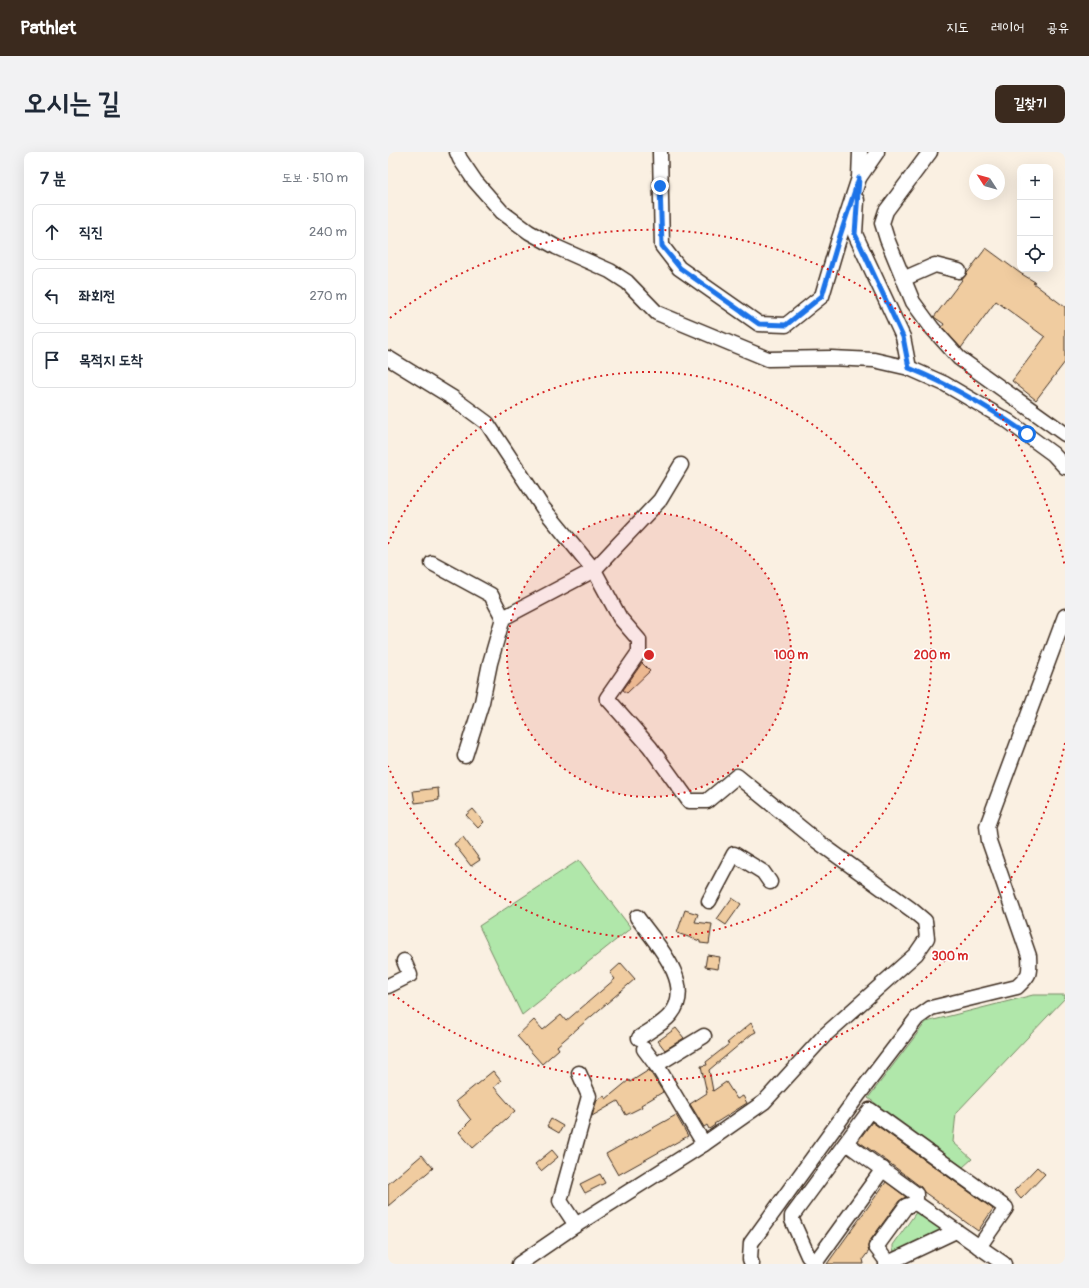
<!DOCTYPE html>
<html lang="ko">
<head>
<meta charset="utf-8">
<style>
	body { margin:0; font-family:Pangolin,"Poor Story",sans-serif; background:#f2f2f3; color:#1f2937 }
	.controls { position:absolute; right:12px; top:12px; display:grid; overflow:hidden; border-radius:8px; box-shadow:0 4px 16px #0002 }
	.controls button { width:36px; height:36px; display:grid; place-items:center; padding:0; border:0; border-bottom:1px solid #e0e1e3; background:#fff; color:#1f2937; font:20px sans-serif }
	.compass { position:absolute; left:581px; top:12px; width:36px; height:36px; border-radius:50%; background:#fff; box-shadow:0 4px 16px #0002; rotate:306deg }
	.stop { position:absolute; width:12px; height:12px; margin:-9px; border:3px solid #1a73e8; border-radius:50%; background:#fff }
	.stop.end { background:#1a73e8; border-color:#fff; box-shadow:0 1px 4px #0008 }
	.list { margin:0; padding:0; list-style:none }
	h2 { display:flex; justify-content:space-between; align-items:center; height:52px; margin:0; padding:0 16px; font-size:17px }
	h2 small { font-size:13px; font-weight:400; color:#747a83 }
	.list li { display:grid; grid-template-columns:26px 1fr auto; gap:12px; align-items:center; box-sizing:border-box; height:56px; margin:0 8px 8px; padding:0 8px; border:1px solid #e0e1e3; border-radius:8px }
	.list b { display:block; font-size:15px; white-space:nowrap }
	.list em { font-size:13px; font-style:normal; color:#747a83 }
	.icon { flex:none; width:22px; height:22px; fill:none; stroke:currentColor; stroke-width:2; stroke-linecap:round; stroke-linejoin:round }
	.map { position:relative; flex:none; width:677px; height:1112px; overflow:hidden; border-radius:8px }
	header { display:flex; align-items:center; gap:24px; box-sizing:border-box; height:56px; padding:0 20px; background:#3b2a1e; color:#fff }
	header strong { font-size:19px }
	nav { display:flex; gap:22px; margin-inline-start:auto; font-size:14px }
	.intro { display:flex; align-items:center; justify-content:space-between; box-sizing:border-box; height:96px; padding:0 24px }
	h1 { margin:0; font-size:28px }
	.button { padding:10px 18px; border-radius:8px; background:#3b2a1e; color:#fff; font-size:14px; font-weight:700 }
	main { display:flex; gap:24px; padding:0 24px }
	aside { flex:1; background:#fff; border-radius:8px; box-shadow:0 4px 16px #0002 }
	.map>svg:first-child { display:block }
	.green { fill:#b0e7aa; stroke:#768864 }
	.building { fill:#f0cca0; stroke:#3b2a1e }
	.lines { fill:none; stroke-linecap:round; stroke-linejoin:round }
	.minor-casing { stroke:#3b2a1e; stroke-width:17 }
	.minor { stroke:#fff; stroke-width:14 }
	.route { stroke:#1a73e8; stroke-width:5 }
	.ring { fill:none; stroke:#d62828; stroke-width:2; stroke-dasharray:2 4 }
	.centre { fill:#d62828; stroke:#fff; stroke-width:2 }
	.ring-label { font-size:12px; text-anchor:middle; font-weight:bold; fill:#d62828; stroke:#fff; stroke-width:3; stroke-linejoin:round; paint-order:stroke }
</style>
</head>
<body>
<header>
<strong>Pathlet</strong>
<nav><a>지도</a><a>레이어</a><a>공유</a></nav>
</header>
<div class="intro"><h1>오시는 길</h1><a class="button">길찾기</a></div>
<main>
<aside>
<h2>7 분<small>도보 · 510 m</small></h2>
<ul class="list">
<li><svg class="icon" aria-label="ahead" viewBox="0 0 24 24"><path d="M12 20V5M6 11l6-6 6 6"/></svg><div><b>직진</b></div><em>240 m</em></li>
<li><svg class="icon" aria-label="left" viewBox="0 0 24 24"><path d="M17 20v-9H6M10 6l-5 5 5 5"/></svg><div><b>좌회전</b></div><em>270 m</em></li>
<li><svg class="icon" aria-label="arrive" viewBox="0 0 24 24"><path d="M6 21V4h12l-3 4 3 4H6"/></svg><div><b>목적지 도착</b></div></li>
</ul>
</aside>
<div class="map">
<svg width="677" height="1112" viewBox="0 0 677 1112">
	<rect width="100%" height="100%" fill="#faf0e2"/>
	<filter id="ink" filterUnits="userSpaceOnUse"><feTurbulence type="fractalNoise" baseFrequency=".025" numOctaves="2"/><feDisplacementMap in="SourceGraphic" scale="8" xChannelSelector="R" yChannelSelector="G"/><feConvolveMatrix kernelMatrix="1 2 1 2 8 2 1 2 1" color-interpolation-filters="sRGB"/></filter>
	<g filter="url(#ink)">
		<g class="green">
			<polygon points="191,708 243,776 134,863 91,774"/>
			<polygon points="645,843 677,843 677,846 568,961 565,990 584,1007 575,1015 480,946 538,870"/>
			<polygon points="529,1059 555,1076 554,1081 509,1101 505,1098 505,1093"/>
		</g>
		<g class="building">
			<polygon points="598,96 632,121 647,130 645,131 677,155 677,210 648,248 624,229 657,185 608,149 573,196 554,175 556,172 546,165"/>
			<polygon points="254,511 262,519 239,541 235,538"/>
			<polygon points="50,636 51,648 27,651 25,639"/>
			<polygon points="85,657 96,670 90,676 78,663"/>
			<polygon points="75,685 92,708 83,714 66,692"/>
			<polygon points="344,746 353,752 338,773 329,767"/>
			<polygon points="297,758 310,762 307,770 324,772 321,792 312,791 312,789 289,781"/>
			<polygon points="319,803 332,805 330,817 317,815"/>
			<polygon points="233,811 247,827 169,894 171,897 154,912 129,884 146,868 155,878 173,863 178,869 227,827 222,821"/>
			<polygon points="363,871 368,880 364,882 321,918 325,939 338,930 349,947 355,944 359,951 326,972 327,973 321,977 319,973 316,975 302,952 319,941 313,914 319,913 318,910 341,892 339,891"/>
			<polygon points="288,876 296,886 277,898 270,889"/>
			<polygon points="261,918 275,940 253,953 254,955 238,963 230,949 204,964 209,948 216,944 218,947 241,928 242,930"/>
			<polygon points="105,919 113,929 106,935 127,959 85,996 71,980 83,968 68,949"/>
			<polygon points="288,963 300,984 230,1023 218,1002"/>
			<polygon points="163,967 175,974 171,981 159,974"/>
			<polygon points="484,970 605,1057 590,1079 536,1040 533,1035 500,1010 470,989"/>
			<polygon points="164,998 170,1005 153,1019 147,1012"/>
			<polygon points="34,1003 45,1016 0,1054 0,1032"/>
			<polygon points="649,1015 657,1022 633,1047 626,1039"/>
			<polygon points="212,1022 217,1031 197,1041 192,1032"/>
			<polygon points="498,1030 518,1045 511,1049 481,1090 480,1095 481,1099 475,1107 476,1112 439,1112"/>
		</g>
		<g class="lines">
			<defs>
				<g id="minor">
					<polyline points="69,0 72,7 87,29 114,60 141,80 168,95 222,119 239,130 269,161 380,207 443,206 486,208 521,216 557,232 620,269 665,302 677,315"/>
					<polyline points="272,0 274,94 291,116 371,172 398,173 434,144 450,90 471,26 489,0"/>
					<polyline points="542,0 498,59 494,71 499,87 525,150 544,176 571,206 677,282"/>
					<polyline points="471,26 472,0"/>
					<polyline points="469,48 467,82 515,185 521,216"/>
					<polyline points="515,127 547,113 571,119"/>
					<polyline points="0,206 65,246 99,271 155,356 206,418 232,466 251,488 251,500 219,546 262,595 301,649 319,649 349,624 429,689 524,758 537,769 539,786 528,802 437,883 376,950 316,992 188,1073 131,1112"/>
					<polyline points="44,411 103,443 115,466"/>
					<polyline points="77,604 94,550 102,511 115,466 206,418 272,348 293,313"/>
					<polyline points="321,749 346,702 375,720 382,730"/>
					<path d="M249,765C266,789 308,832 283,862C275,872 261,879 251,886"/>
					<polyline points="0,834 22,823 16,809"/>
					<polyline points="256,897 271,917 316,992"/>
					<polyline points="268,913 316,884"/>
					<polyline points="458,991 528,1042 528,1051"/>
					<polyline points="188,1073 172,1049 201,944 191,921"/>
					<polyline points="427,1111 495,1017"/>
					<polyline points="500,1111 488,1095 518,1054 528,1051 616,1112"/>
					<path d="M364,1112L362,1107L363,1091L471,942L529,866L543,856L629,835C642,823 642,822 641,804L601,689L599,674L677,464"/>
					<polyline points="428,1112 420,1104 404,1068 404,1064 482,958 618,1056 591,1095"/>
					<polyline points="498,1112 568,1079"/>
				</g>
			</defs>
			<use href="#minor" class="minor-casing"/>
			<use href="#minor" class="minor"/>
		</g>
	</g>
	<g class="lines" filter="url(#ink)">
		<path class="route" d="M272,34L274,94L292,116L371,172L398,173L434,144L450,90L471,26L467,82L515,185L521,216C563,233 602,256 639,282"/>
	</g>
	<circle cx="261" cy="503" r="142" fill="#d62828" fill-opacity=".12"/>
	<g class="ring">
		<circle cx="261" cy="503" r="142"/>
		<path d="M0 392A283 283 0 1 1 0 614"/>
		<path d="M677 591A425 425 0 0 1 2 840M2 166A425 425 0 0 1 677 415"/>
	</g>
	<circle cx="261" cy="503" r="6" class="centre"/>
	<g class="ring-label">
		<text x="403" y="507">100 m</text>
		<text x="544" y="507">200 m</text>
		<text x="562" y="808">300 m</text>
	</g>
</svg>
<div class="controls">
<button>+</button>
<button>−</button>
<button><svg class="icon" aria-label="locate" viewBox="0 0 24 24"><circle cx="12" cy="12" r="6"/><path d="M12 2v4M12 18v4M2 12h4M18 12h4"/></svg></button>
</div>
<svg class="compass" viewBox="-18 -18 36 36"><path d="M0-13l5 13h-10z" fill="#e53935"/><path d="M0 13l5-13h-10z" fill="#747a83"/></svg>
<div class="stop" style="left:639px;top:282px"></div>
<div class="stop end" style="left:272px;top:34px"></div>
</div>
</main>
</body>
</html>
